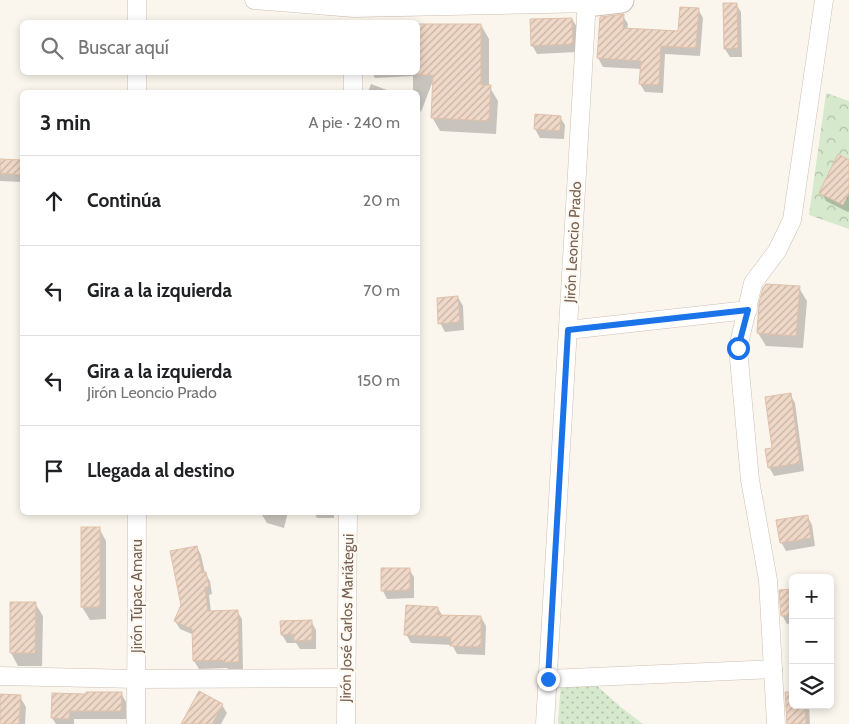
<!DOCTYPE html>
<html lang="es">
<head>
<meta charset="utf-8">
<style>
	body { margin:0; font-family:Cabin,sans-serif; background:#f6f6f6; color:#202124 }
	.controls { position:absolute; right:15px; bottom:15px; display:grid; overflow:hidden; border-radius:8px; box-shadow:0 2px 8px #0003 }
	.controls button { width:45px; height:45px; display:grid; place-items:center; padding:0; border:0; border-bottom:1px solid #e0e0e0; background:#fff; color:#202124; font:25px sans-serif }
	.stop { position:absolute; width:15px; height:15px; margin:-11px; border:4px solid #1a73e8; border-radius:50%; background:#fff }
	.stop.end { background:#1a73e8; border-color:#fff; box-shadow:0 1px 5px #0008 }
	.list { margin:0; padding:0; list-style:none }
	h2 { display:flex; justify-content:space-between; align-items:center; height:65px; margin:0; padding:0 20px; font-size:21px }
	h2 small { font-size:16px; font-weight:400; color:#757577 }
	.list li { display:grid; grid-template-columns:32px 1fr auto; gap:15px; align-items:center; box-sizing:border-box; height:90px; padding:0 20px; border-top:1px solid #e0e0e0 }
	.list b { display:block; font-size:19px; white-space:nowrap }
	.list p { margin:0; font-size:16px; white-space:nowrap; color:#757577 }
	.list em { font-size:16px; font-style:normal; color:#757577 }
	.icon { flex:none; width:28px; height:28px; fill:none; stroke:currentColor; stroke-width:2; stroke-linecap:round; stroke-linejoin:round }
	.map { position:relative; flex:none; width:849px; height:724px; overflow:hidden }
	.search { position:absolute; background:#fff; box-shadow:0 2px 8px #0003; left:20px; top:20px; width:400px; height:55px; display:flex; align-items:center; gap:12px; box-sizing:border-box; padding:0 18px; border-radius:8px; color:#757577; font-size:19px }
	.panel { position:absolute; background:#fff; box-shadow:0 2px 8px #0003; left:20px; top:90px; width:400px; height:425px; border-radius:8px }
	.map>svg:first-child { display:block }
	.grass { fill:url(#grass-dots) }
	.forest { fill:url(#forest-crowns) }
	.shadow { fill:#0003 }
	.building { fill:url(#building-hatch); stroke:#e0c0a9 }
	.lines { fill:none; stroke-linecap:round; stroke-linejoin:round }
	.street-casing { stroke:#cdbfb3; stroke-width:19 }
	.secondary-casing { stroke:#d0c0b1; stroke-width:27 }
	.street { stroke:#fff; stroke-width:18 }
	.secondary { stroke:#fff; stroke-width:25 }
	.route { stroke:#1a73e8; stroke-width:6 }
	.labels { text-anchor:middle; stroke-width:4.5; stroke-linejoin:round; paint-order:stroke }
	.street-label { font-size:15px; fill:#766051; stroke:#fefaf3 }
</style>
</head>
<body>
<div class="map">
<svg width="849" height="724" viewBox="0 0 849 724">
	<defs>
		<pattern id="grass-dots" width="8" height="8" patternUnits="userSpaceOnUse" patternTransform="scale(1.25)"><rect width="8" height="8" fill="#d6e9cc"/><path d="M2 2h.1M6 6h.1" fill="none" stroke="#b2c0a8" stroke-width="1.8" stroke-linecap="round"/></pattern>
		<pattern id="forest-crowns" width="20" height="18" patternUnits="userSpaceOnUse" patternTransform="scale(1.25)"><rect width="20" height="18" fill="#d6e9cc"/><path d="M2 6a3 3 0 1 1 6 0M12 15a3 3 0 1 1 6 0" fill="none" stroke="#b2c0a8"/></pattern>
		<pattern id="building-hatch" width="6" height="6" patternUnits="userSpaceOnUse" patternTransform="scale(1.25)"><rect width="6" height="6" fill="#efd8c7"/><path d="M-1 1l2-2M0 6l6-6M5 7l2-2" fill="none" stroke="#c6b3a4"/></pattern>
	</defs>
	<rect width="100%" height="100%" fill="#fbf6ed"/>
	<polygon class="grass" points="561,683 596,685 622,708 643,724 558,724"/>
	<polygon class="forest" points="826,93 849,101 849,229 809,215"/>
	<g class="shadow">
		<polygon points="736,4 741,12 742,57 730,57 725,49"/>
		<polygon points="698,9 703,18 700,56 665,54 663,93 645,92 640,84 641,69 603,67 598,58 601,18 623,16 628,24 627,30 679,32"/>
		<polygon points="572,19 577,27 577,52 537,54 532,45"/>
		<polygon points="418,25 481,25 489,39 489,86 498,101 496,134 440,131 432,117 434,78 421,112 418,107 418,92 413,92 413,76 375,78 372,72 418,72"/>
		<polygon points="371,84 392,92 368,92"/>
		<polygon points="560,117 565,125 564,139 540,138 535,129"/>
		<polygon points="0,160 22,162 22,182 0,181"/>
		<polygon points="849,161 849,211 848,212 826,201 821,192"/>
		<polygon points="799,288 807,301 803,348 766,346 758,333"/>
		<polygon points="458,297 463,306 464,330 445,332 440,323"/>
		<polygon points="790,394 795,403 804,471 774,476 769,467"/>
		<polygon points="263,512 288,512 284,528 267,523 262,515"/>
		<polygon points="314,512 334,512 334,518 317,518"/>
		<polygon points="807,516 812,525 815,546 786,551 781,542"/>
		<polygon points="99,528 106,541 106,619 90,620 82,607"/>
		<polygon points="197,547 201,555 205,573 210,581 212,594 209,595 211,612 237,611 242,619 243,670 229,670 227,668 199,669 194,661 194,635 180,629 175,621 182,605"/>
		<polygon points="409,569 414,577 414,598 387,599 383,591"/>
		<polygon points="793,591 793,623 787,624 782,615"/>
		<polygon points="35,603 43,616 42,666 18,666 11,653"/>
		<polygon points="438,608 443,617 481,617 486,626 485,655 457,654 452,645 411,643 406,634"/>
		<polygon points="311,621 316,630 316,649 300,649 296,643 287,643 282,635"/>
		<polygon points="121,693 126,702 126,719 74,719 74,724 56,724 52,718 87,696"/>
		<polygon points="0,696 20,697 26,707 25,724 0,724"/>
		<polygon points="222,705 227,713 221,724 185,724"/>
		<polygon points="793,705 809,705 810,724 788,724"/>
	</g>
	<g class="building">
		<polygon points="723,3 737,3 738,48 724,49"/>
		<polygon points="680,7 699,8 696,48 661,46 659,85 639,84 641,61 597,58 600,17 624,14 623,28 678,31"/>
		<polygon points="572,18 573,44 531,46 530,19"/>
		<polygon points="418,24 481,24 481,85 491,85 489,121 431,118 433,75 418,75"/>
		<polygon points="535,114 561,116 560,131 534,129"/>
		<polygon points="838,154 849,160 849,193 843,205 819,193"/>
		<polygon points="0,159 22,160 22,175 0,173"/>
		<polygon points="766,284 800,286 796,336 757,333 759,303 763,288"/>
		<polygon points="458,296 460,322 438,324 437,298"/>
		<polygon points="791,393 800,463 768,468 765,449 772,448 765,397"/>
		<polygon points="808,515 811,538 780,543 776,520"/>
		<rect x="81" y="527" width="19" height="80"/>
		<polygon points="197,546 202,573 206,572 209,587 205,587 208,611 238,610 239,662 223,662 223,660 193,661 192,629 174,621 181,605 170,551"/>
		<polygon points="381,568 410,568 410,590 381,591"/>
		<polygon points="793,589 793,615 781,616 779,590"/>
		<polygon points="10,602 36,602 35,653 10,653"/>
		<polygon points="406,605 438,607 438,615 481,616 481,647 450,646 451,637 404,635"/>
		<polygon points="312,620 312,640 294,641 294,634 281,635 280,621"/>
		<polygon points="199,691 223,704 212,724 181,724"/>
		<polygon points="86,692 122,692 121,711 70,711 69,719 51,718 52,693 86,694"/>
		<polygon points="785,692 793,692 793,705 805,705 806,724 787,724"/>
		<polygon points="0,694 21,695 19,724 0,724"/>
	</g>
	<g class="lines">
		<defs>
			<g id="street">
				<polyline points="254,0 354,8 596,3"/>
				<polyline points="137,22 137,0"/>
				<polyline points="137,92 137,72"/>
				<polyline points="353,92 353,72"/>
				<polyline points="568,330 748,310"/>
				<polyline points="0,676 137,679 346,678"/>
				<polyline points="548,679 773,669"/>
				<polyline points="136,724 137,512"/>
				<polyline points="346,724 348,512"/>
				<polyline points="545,724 587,0"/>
				<polyline points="776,724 768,580 750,480 738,348 753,283 777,251 792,220 824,0"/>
			</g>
			<polyline id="secondary" points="586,4 621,0"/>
		</defs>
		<use href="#street" class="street-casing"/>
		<use href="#secondary" class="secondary-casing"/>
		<use href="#street" class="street"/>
		<use href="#secondary" class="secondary"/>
	</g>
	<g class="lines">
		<polyline class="route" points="548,679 568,330 748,310 738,348"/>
	</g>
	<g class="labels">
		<g class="street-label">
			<text transform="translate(573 242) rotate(-87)" y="5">Jirón Leoncio Prado</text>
			<text transform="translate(137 596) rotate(-90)" y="5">Jirón Túpac Amaru</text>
			<text transform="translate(347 618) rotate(-89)" y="5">Jirón José Carlos Mariátegui</text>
		</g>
	</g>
</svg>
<div class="controls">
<button>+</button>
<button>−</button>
<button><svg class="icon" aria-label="layers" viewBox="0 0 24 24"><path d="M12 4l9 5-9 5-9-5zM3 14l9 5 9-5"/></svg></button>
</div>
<div class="stop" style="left:738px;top:348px"></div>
<div class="stop end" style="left:548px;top:679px"></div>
<div class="search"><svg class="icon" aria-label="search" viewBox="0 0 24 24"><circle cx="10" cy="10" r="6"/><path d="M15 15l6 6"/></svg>Buscar aquí</div>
<section class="panel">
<h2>3 min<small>A pie · 240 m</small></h2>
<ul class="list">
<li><svg class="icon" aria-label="ahead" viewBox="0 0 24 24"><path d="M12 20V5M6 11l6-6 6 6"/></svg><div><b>Continúa</b></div><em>20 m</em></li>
<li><svg class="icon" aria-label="left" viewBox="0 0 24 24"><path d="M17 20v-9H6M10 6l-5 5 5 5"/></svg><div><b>Gira a la izquierda</b></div><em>70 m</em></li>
<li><svg class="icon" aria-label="left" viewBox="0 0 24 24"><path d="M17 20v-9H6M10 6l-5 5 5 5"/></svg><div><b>Gira a la izquierda</b><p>Jirón Leoncio Prado</p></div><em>150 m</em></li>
<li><svg class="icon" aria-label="arrive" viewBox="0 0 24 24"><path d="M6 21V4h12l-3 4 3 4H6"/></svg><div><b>Llegada al destino</b></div></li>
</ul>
</section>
</div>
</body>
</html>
